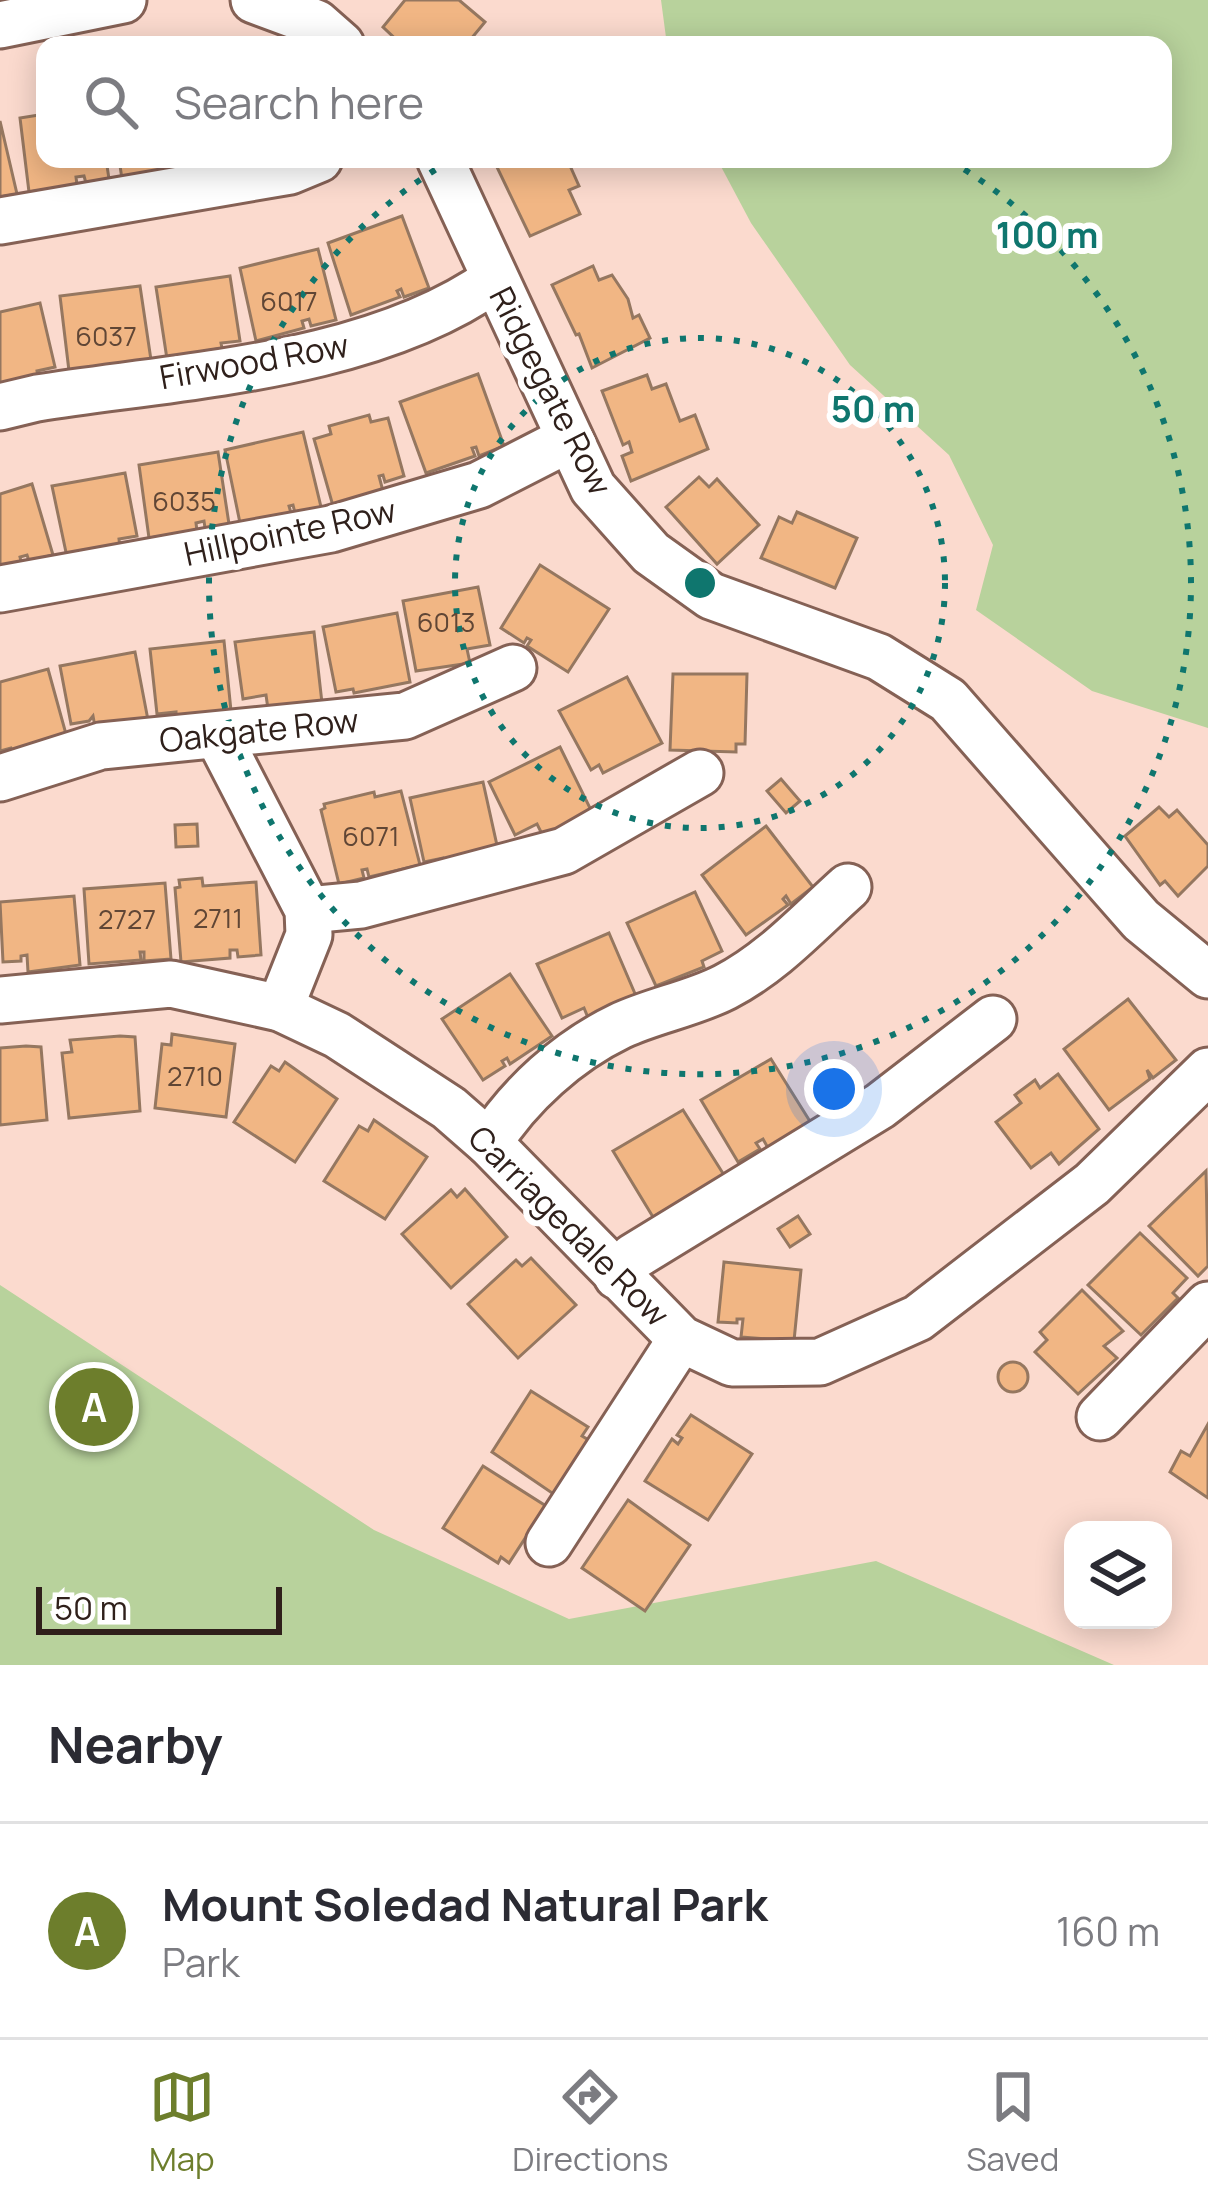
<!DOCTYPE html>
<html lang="en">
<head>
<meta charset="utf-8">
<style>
	body { margin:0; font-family:Manrope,sans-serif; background:#f7f7f7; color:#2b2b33 }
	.controls { position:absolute; right:36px; bottom:36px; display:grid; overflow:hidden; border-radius:24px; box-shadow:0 6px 30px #0003 }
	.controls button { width:108px; height:108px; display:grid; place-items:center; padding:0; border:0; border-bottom:3px solid #e1e1e2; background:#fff; color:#2b2b33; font:60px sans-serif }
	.scale { position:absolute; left:36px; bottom:30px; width:246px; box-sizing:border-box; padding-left:12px; border:6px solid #2f201b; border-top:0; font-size:33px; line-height:42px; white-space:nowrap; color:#2f201b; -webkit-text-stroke:9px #fff; paint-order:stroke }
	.you { position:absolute; left:834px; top:1089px; width:42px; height:42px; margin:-30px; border:9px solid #fff; border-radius:50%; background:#1a73e8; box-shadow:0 0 0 18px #1a73e833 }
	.badge { display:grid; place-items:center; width:78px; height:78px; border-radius:50%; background:#6d7e2c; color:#fff; font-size:39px; font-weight:700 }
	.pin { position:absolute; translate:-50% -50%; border:6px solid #fff; box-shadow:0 3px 12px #0006 }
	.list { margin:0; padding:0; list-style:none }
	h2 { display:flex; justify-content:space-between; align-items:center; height:156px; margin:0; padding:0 48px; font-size:51px }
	h2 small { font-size:39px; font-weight:400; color:#7c7c81 }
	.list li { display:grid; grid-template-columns:78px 1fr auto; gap:36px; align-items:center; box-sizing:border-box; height:216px; padding:0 48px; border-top:3px solid #e1e1e2 }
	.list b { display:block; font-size:45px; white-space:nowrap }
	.list p { margin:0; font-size:39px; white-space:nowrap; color:#7c7c81 }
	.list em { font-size:39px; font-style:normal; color:#7c7c81 }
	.icon { flex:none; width:66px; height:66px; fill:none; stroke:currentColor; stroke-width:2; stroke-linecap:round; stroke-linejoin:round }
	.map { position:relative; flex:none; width:1208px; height:1665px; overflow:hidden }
	.search { position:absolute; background:#fff; box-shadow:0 6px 30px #0003; left:36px; right:36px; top:36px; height:132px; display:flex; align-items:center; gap:30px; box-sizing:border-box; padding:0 42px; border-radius:24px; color:#7c7c81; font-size:45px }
	.sheet { height:372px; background:#fff }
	nav { display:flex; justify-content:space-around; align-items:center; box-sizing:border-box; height:168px; border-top:3px solid #e1e1e2; background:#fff; font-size:33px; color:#7c7c81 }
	nav a { display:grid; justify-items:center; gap:6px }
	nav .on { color:#6d7e2c }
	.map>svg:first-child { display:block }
	.green { fill:#b8d29c }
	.building { fill:#f1b684; stroke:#957760; stroke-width:3 }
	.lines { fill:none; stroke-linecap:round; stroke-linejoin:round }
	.minor-casing { stroke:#856155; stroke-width:51 }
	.minor { stroke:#fff; stroke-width:45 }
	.ring { fill:none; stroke:#0f766e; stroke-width:6; stroke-dasharray:6 12 }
	.labels { text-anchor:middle; stroke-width:12; stroke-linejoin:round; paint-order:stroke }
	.number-label { font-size:27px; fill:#604635 }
	.street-label { font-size:33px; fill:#2f201b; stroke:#fff }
	.centre { fill:#0f766e; stroke:#fff; stroke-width:6 }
	.ring-label { font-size:36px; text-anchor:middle; font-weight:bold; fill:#0f766e; stroke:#fff; stroke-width:12; stroke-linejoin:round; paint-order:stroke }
</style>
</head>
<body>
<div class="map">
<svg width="1208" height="1665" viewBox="0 0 1208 1665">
	<rect width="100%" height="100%" fill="#fbdace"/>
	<g class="green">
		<polygon points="661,0 1208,0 1208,728 1092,691 976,610 993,545 949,455 850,365 751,223 717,159 1163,159 1163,45 667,45"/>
		<polygon points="0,1285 374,1530 569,1619 876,1561 1114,1665 0,1665"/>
	</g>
	<g class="building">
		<polygon points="405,0 459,0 485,22 466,45 402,45 383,27"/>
		<polygon points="45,114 45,159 106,159 109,179 86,183 84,176 76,177 77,185 29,192 20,118"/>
		<polygon points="0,121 17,194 0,197"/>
		<polygon points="119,159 202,159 203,169 178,172 177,163 171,164 173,173 122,179"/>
		<polygon points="504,159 567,159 579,186 569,190 580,214 530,236 495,163"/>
		<polygon points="402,216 429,288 404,297 401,289 397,291 400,297 351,315 328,243"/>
		<polygon points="318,249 336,320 311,326 309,319 302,321 304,328 256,341 240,268"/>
		<polygon points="593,266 599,280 612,275 628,299 633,318 639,315 650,338 592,368 579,334 576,335 552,285"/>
		<polygon points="230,276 240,341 221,343 222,348 167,359 156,287"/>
		<polygon points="140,286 151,360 69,371 60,296"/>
		<polygon points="40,303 55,367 37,371 38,377 0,386 0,312"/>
		<polygon points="478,374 504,446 479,456 476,447 472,448 475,456 426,473 400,402"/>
		<polygon points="647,375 652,389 666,384 680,421 695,415 708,449 631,481 622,456 632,452 629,442 623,445 602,391"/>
		<polygon points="369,415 371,422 388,418 404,476 385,482 383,475 379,476 384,495 333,506 314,439 331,434 329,426"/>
		<polygon points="303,432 321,507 295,513 293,505 289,506 291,513 240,523 225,450"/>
		<polygon points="218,452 229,524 205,528 204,521 196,523 197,531 149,538 139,465"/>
		<polygon points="125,473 137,536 119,539 120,547 67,557 52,486"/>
		<polygon points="699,477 709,487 717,479 759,525 717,564 666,507"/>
		<polygon points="32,484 53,555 29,561 27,555 20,557 22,565 0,571 0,494"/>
		<polygon points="797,512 857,538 835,588 761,558 779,517 792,523"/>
		<polygon points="540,565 609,609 568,672 527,646 531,640 527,638 524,643 501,628"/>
		<polygon points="478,587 490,645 467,649 470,663 416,671 403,601"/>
		<polygon points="397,613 410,682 354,693 353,689 336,692 323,627"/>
		<polygon points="314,632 322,703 268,709 266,695 243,699 235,642"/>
		<polygon points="224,641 231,711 176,717 176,712 157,714 150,649"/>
		<polygon points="135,652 148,720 96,732 93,716 89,721 71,724 60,666"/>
		<polygon points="48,669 66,734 14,753 11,748 0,751 0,682"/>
		<polygon points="673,674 747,674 745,744 736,744 736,752 670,750"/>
		<polygon points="627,677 662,743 603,773 599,765 591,770 559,711"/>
		<polygon points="560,747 591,810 543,836 537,824 515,835 489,782"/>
		<polygon points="781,779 800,801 786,813 767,791"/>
		<polygon points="483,782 498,850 444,863 443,858 424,862 410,798"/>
		<polygon points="401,791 420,865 369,877 367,869 362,870 364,878 339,884 321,810 325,808 324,804 374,792 375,797"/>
		<polygon points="1159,807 1169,817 1177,810 1208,845 1208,866 1178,896 1165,881 1160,885 1125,836"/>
		<polygon points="197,824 198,846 176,847 175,825"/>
		<polygon points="766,826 813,887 791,904 786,896 783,899 788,905 746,935 702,875"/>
		<polygon points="202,878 203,886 256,882 261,955 238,957 237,950 230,950 230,958 181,962 175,888 180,887 179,880"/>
		<polygon points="165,883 171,959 144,961 144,952 140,952 141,960 89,964 84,889"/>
		<polygon points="695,892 722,951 702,961 704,967 656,986 627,923"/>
		<polygon points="74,896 80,965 28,972 27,955 21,956 21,961 3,962 0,902"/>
		<polygon points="609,933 636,996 589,1020 584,1008 562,1018 537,964"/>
		<polygon points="510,974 552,1036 510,1064 507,1058 502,1061 505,1066 483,1080 442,1019"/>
		<polygon points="1128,999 1176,1060 1153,1078 1147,1070 1150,1079 1109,1110 1064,1049"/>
		<polygon points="172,1034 235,1044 226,1117 155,1108 162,1044 171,1045"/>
		<polygon points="120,1036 135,1037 140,1111 69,1118 62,1053 72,1052 70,1040"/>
		<polygon points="26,1046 41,1047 47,1120 0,1125 0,1048"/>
		<polygon points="771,1059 811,1123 768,1148 763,1139 756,1143 760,1149 738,1162 701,1100"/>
		<polygon points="285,1062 337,1099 295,1162 234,1122 271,1066 279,1071"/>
		<polygon points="1058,1074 1099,1129 1059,1164 1051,1153 1031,1168 996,1122 1021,1103 1015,1095 1035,1080 1040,1088"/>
		<polygon points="683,1110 724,1175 653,1217 613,1151"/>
		<polygon points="374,1120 427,1157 385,1219 324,1181 359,1126 368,1131"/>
		<polygon points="1206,1171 1208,1266 1198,1276 1149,1226"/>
		<polygon points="465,1189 507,1237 451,1288 402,1234 451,1190 457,1197"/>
		<polygon points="798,1216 810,1234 790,1247 778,1229"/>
		<polygon points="1140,1233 1187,1278 1173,1293 1178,1298 1141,1335 1088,1285"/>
		<polygon points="531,1258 576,1305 518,1358 468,1304 516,1260 522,1266"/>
		<polygon points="724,1262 801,1270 794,1341 741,1337 743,1319 737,1319 737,1323 718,1322"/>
		<polygon points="1082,1290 1123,1331 1104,1346 1117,1358 1078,1394 1035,1352 1047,1340 1040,1332"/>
		<circle cx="1013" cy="1377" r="15"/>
		<polygon points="531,1391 588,1427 582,1436 592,1442 555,1495 492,1452"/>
		<polygon points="691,1415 752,1454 708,1520 645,1481 672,1439 678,1444 682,1438 677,1435"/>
		<polygon points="1208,1424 1208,1498 1170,1472 1181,1451 1190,1456"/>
		<polygon points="483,1466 546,1506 509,1563 501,1557 498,1563 443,1528"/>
		<polygon points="628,1500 690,1545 645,1611 582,1568"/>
	</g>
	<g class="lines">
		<defs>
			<g id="minor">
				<polyline points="254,0 316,23 341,45"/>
				<polyline points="0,25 123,0"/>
				<polyline points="440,159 593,488 651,553 711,596 879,657 948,700 1141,920 1208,975"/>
				<polyline points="0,221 290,171 319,159"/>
				<path d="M0,407L37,398C184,375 372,367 495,279"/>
				<polyline points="0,589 331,529 479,485 569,439"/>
				<polyline points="218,736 308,910 309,935 280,1008"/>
				<polyline points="0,778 101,746 405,716 513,668"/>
				<polyline points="308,910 361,905 564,851 700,773"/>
				<polyline points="0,1000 171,984 280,1008 337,1035 449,1108 489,1143 681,1339 732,1363 820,1362 918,1318 1092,1184 1208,1071"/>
				<path d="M489,1143C519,1095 568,1051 620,1026C654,1010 692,1004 725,987C772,963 809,922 848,887"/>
				<polyline points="617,1276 633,1257 880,1106 993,1019"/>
				<polyline points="1100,1417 1208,1305"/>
				<polyline points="549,1543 681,1339"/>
			</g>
		</defs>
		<use href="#minor" class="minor-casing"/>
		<use href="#minor" class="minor"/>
	</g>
	<g class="ring">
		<circle cx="700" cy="583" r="245"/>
		<path d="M949 160A491 491 0 1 1 451 160"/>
	</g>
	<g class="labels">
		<g class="number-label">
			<text x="289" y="311">6017</text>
			<text x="106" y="346">6037</text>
			<text x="184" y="511">6035</text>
			<text x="446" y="632">6013</text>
			<text x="371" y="846">6071</text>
			<text x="218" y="928">2711</text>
			<text x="127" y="929">2727</text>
			<text x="195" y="1086">2710</text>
		</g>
		<g class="street-label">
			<text transform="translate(254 361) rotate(-10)" y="12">Firwood Row</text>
			<text transform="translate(551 391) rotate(63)" y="12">Ridgegate Row</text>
			<text transform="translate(290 532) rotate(-12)" y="12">Hillpointe Row</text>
			<text transform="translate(259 730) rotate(-6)" y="12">Oakgate Row</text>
			<text transform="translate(569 1226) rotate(45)" y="12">Carriagedale Row</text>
		</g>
	</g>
	<circle cx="700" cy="583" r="18" class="centre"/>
	<g class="ring-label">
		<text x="1047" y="248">100 m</text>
		<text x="873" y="422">50 m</text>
	</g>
</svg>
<div class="controls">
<button><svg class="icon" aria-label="layers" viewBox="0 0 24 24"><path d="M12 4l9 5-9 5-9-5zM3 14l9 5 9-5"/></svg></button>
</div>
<div class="scale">50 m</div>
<div class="you"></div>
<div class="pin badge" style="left:94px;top:1407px">A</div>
<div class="search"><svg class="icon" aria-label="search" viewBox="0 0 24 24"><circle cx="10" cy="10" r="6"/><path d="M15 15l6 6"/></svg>Search here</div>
</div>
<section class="sheet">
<h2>Nearby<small></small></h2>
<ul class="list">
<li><span class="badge">A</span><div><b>Mount Soledad Natural Park</b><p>Park</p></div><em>160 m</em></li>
</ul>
</section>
<nav>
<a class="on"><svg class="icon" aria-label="map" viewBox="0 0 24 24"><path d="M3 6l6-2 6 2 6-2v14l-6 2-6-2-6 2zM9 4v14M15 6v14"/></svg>Map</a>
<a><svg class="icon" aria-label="directions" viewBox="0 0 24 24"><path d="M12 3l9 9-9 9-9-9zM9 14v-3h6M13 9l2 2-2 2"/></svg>Directions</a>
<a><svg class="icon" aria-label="saved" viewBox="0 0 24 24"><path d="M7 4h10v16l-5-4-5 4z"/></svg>Saved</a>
</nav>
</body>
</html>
